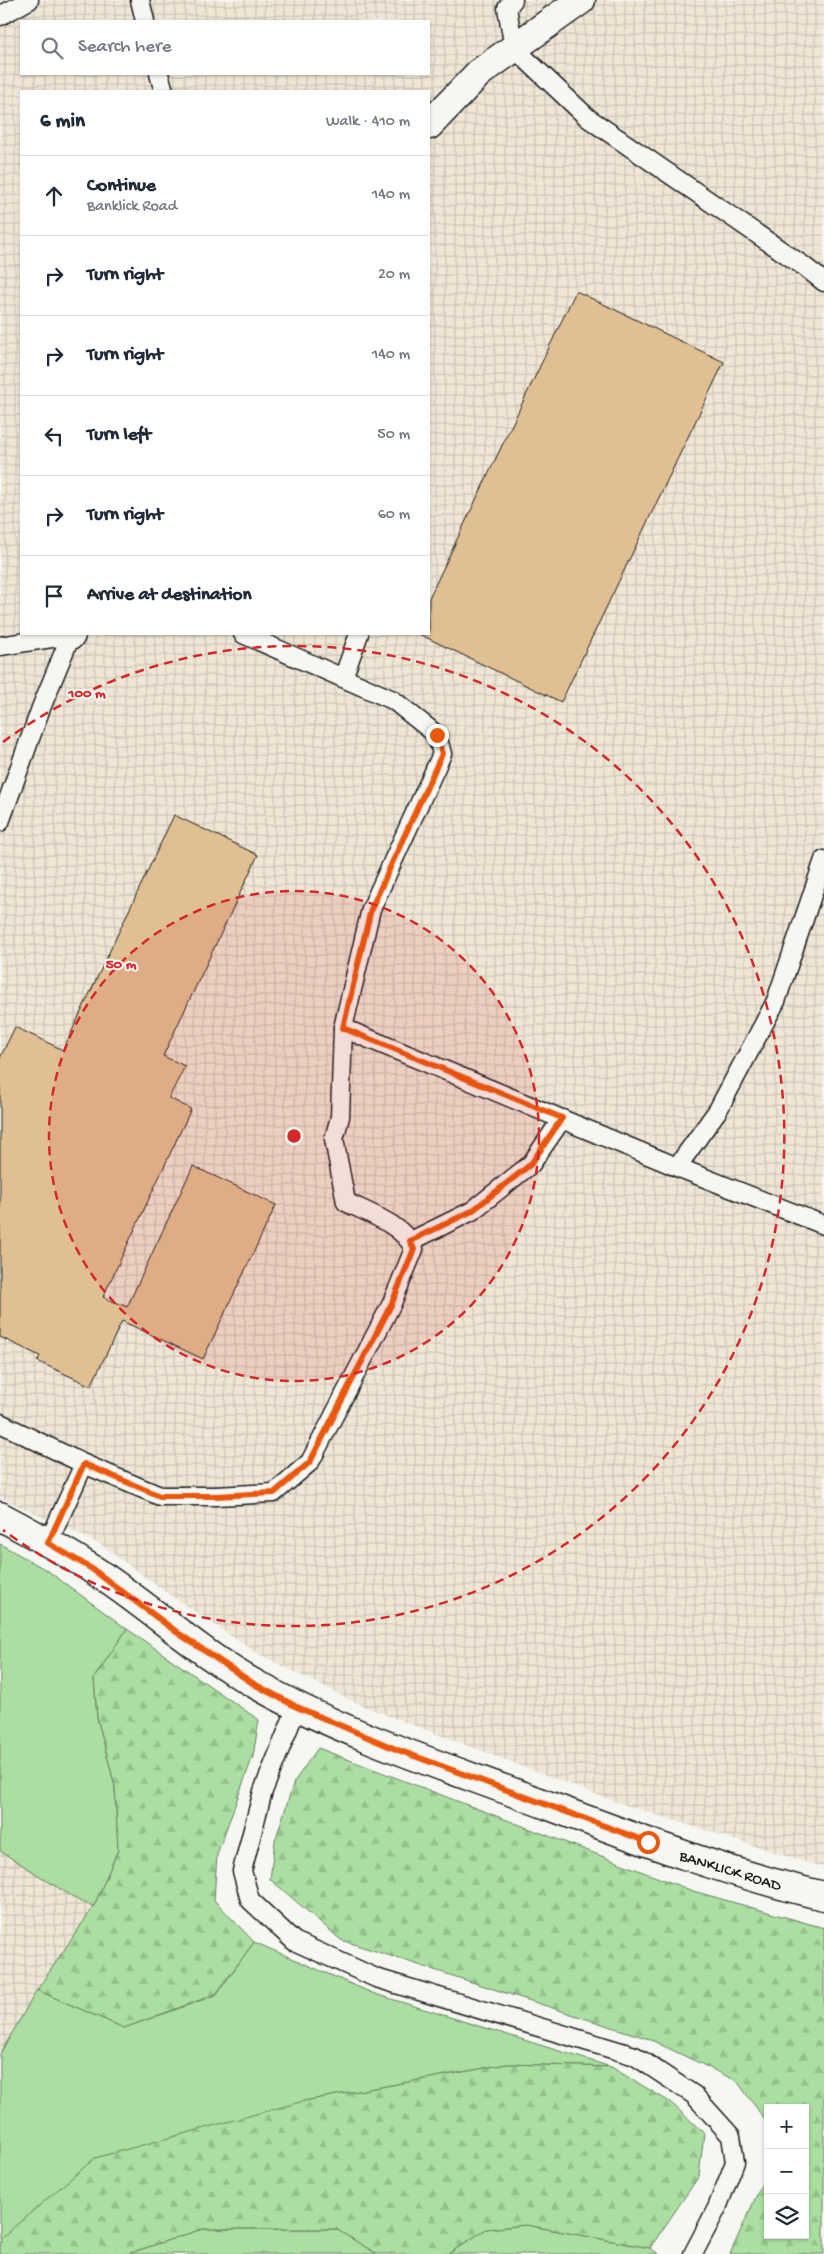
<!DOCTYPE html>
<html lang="en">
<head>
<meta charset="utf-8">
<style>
	body { margin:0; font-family:"Gochi Hand",sans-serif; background:#f6f6f7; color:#1f2937 }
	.controls { position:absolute; right:15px; bottom:15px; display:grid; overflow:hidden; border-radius:0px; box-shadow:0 1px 4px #0004 }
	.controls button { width:45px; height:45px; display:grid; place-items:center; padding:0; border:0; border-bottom:1px solid #e0e1e3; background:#fff; color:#1f2937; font:25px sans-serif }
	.stop { position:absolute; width:15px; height:15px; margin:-11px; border:4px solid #ea580c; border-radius:50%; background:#fff }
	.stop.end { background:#ea580c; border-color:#fff; box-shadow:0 1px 5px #0008 }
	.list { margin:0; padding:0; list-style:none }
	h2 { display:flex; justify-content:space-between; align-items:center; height:65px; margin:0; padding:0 20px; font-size:21px }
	h2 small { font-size:16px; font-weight:400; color:#747a83 }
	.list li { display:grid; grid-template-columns:32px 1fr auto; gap:15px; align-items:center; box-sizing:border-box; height:80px; padding:0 20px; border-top:1px solid #e0e1e3 }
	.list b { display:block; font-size:19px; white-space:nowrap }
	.list p { margin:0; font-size:16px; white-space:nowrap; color:#747a83 }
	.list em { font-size:16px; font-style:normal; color:#747a83 }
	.icon { flex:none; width:28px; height:28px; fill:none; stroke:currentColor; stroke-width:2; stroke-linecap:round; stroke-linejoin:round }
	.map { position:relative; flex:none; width:824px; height:2254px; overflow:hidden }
	.search { position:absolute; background:#fff; box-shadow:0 1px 4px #0004; left:20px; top:20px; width:410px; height:55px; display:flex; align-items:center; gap:12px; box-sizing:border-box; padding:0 18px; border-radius:0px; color:#747a83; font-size:19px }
	.panel { position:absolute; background:#fff; box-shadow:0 1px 4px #0004; left:20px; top:90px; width:410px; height:545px; border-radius:0px }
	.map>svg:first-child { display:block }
	.industrial { fill:url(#industrial-grid); fill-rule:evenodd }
	.green { fill:#abdfa1; stroke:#647e5e }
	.forest { fill:url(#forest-firs); stroke:#647e5e }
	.building { fill:#e0c093; stroke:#1c1c1c }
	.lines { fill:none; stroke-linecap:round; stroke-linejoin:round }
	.lane-casing { stroke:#1c1c1c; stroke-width:21 }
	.street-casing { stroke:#1c1c1c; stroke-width:31 }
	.lane { stroke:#f6f6f2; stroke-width:18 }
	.street { stroke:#f6f6f2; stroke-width:28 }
	.route { stroke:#ea580c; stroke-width:6 }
	.ring { fill:none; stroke:#d62828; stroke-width:2.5; stroke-dasharray:9 6 }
	.labels { text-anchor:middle; stroke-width:4; stroke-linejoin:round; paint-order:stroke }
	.street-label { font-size:16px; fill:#1c1c1c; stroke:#f6f6f2 }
	.centre { fill:#d62828; stroke:#f6f6f2; stroke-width:2.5 }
	.ring-label { font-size:15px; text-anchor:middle; font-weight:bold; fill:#d62828; stroke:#f6f6f2; stroke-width:4; stroke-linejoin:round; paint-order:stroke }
</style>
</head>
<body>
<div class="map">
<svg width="824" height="2254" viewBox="0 0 824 2254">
	<defs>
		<pattern id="industrial-grid" width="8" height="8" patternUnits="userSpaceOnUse" patternTransform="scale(1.25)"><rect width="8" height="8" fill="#efe6d6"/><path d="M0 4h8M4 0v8" fill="none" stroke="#ccc5b7"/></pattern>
		<pattern id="forest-firs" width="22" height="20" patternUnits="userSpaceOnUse" patternTransform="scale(1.25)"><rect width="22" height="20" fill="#abdfa1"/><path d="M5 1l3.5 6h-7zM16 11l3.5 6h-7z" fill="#93bf8a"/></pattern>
	</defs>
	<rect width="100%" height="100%" fill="#f6f6f2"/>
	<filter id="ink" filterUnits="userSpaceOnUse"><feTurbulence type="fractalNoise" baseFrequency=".02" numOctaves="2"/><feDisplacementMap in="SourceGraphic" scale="10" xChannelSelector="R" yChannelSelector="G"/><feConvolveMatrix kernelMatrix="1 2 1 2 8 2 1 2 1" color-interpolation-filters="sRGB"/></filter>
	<g filter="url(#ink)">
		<g class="industrial">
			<path d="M0,0H824V1868L616,1802L363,1706L255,1652L160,1588L100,1544L0,1497ZM21,21H429V74H21ZM21,91H429V634H21Z"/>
			<polygon points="0,1544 48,1571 127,1629 94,1678 94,1906 37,1990 0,2054"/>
		</g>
		<g class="green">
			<polygon points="0,1544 48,1571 127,1629 94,1678 97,1717 115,1786 118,1850 94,1906 81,1902 0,1851"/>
			<polygon points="254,1942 372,1993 611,2067 507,2064 304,2101 0,2239 0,2054 37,1990 124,2028 216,1995"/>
			<polygon points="526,2225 650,2248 659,2254 448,2254 486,2229"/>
			<polygon points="202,2229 336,2229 377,2254 127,2254"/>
		</g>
		<g class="forest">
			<polygon points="127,1629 259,1720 253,1756 217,1854 214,1900 254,1942 216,1994 124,2028 37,1990 94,1906 118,1850 115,1786 97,1717 94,1678"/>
			<polygon points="318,1748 693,1891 824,1928 824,2254 730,2254 764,2179 768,2154 768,2235 805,2235 805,2108 768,2108 768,2124 737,2081 649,2039 341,1940 270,1879 275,1841 294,1782"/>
			<polygon points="507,2064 611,2067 670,2102 704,2133 699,2176 650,2248 526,2225 486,2229 448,2254 377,2254 336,2229 202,2229 127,2254 0,2254 1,2238 95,2158 304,2101"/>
		</g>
		<g class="building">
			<polygon points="576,291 724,362 561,702 419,634 429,634 429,598"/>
			<polygon points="174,815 258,855 163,1056 185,1066 169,1098 191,1109 103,1297 127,1307 193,1166 276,1205 203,1359 122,1321 91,1386 37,1361 40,1356 0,1337 0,1058 15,1027 63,1050"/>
		</g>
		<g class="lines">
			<defs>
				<g id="lane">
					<polyline points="140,0 145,21"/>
					<polyline points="513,0 507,8 514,48 588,118 805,267 824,282"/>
					<polyline points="0,16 29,0"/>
					<polyline points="159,74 164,91"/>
					<polyline points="0,646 71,635"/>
					<polyline points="343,678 359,634"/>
					<polyline points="0,822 41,708 71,635"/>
					<polyline points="343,1028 677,1167 824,1225"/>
					<polyline points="677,1167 718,1110 776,1001 824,860"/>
					<polyline points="411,1241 472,1211 531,1164 562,1119"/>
					<polyline points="0,1423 84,1464"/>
					<path d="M48,1543L84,1464L160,1496H216L274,1493L310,1462L392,1303L414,1249C404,1225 368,1213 346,1202L334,1139L340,1117L343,1028L371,909L442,754L437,735L393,700L243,634"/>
					<polyline points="297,1707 263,1791 242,1871 250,1900 294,1941 376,1978 635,2056 694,2095 731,2136 735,2162 717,2208 693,2254"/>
				</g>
				<g id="street">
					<polyline points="429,125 479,73 581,0"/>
					<polyline points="71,635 71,634"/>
					<path d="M0,1516C31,1533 62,1549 92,1569C148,1605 198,1653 257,1685C338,1731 428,1761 515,1793C617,1831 718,1871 824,1896"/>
				</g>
			</defs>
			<use href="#lane" class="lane-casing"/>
			<use href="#street" class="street-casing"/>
			<use href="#lane" class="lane"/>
			<use href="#street" class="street"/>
		</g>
	</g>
	<g class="lines" filter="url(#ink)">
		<polyline class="route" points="437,735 442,754 371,909 343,1028 562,1118 531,1164 472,1211 410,1241 414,1249 392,1303 310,1462 274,1493 216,1496 160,1496 84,1464 48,1543 92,1569 178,1633 254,1684 297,1707 398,1750 648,1842"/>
	</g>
	<circle cx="294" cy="1136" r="245" fill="#d62828" fill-opacity=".12"/>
	<g class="ring">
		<circle cx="294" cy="1136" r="245"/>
		<path d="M3 742A490 490 0 1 1 3 1530"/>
	</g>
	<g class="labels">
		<g class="street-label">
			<text transform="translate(731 1869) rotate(17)" y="6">BANKLICK ROAD</text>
		</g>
	</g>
	<circle cx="294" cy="1136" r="8" class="centre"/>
	<g class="ring-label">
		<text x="87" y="697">100 m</text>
		<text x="121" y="968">50 m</text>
	</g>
</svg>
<div class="controls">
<button>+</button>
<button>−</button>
<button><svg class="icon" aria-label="layers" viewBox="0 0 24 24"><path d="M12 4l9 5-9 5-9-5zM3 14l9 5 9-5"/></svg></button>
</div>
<div class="stop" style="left:648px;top:1842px"></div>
<div class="stop end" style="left:437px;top:735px"></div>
<div class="search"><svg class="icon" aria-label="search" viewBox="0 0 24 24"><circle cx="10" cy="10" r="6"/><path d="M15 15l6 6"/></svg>Search here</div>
<section class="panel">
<h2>6 min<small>Walk · 410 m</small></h2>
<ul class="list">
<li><svg class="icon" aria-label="ahead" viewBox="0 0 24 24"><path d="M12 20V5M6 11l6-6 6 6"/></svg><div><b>Continue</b><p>Banklick Road</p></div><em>140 m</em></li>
<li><svg class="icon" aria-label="right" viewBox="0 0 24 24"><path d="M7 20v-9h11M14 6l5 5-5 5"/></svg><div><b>Turn right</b></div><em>20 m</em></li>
<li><svg class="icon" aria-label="right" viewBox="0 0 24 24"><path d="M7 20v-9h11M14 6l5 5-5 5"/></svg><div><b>Turn right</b></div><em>140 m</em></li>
<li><svg class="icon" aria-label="left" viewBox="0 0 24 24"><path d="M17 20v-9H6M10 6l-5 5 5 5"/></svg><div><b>Turn left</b></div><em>50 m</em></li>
<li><svg class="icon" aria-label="right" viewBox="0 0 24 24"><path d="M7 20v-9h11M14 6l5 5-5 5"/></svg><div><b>Turn right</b></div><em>60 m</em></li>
<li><svg class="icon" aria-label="arrive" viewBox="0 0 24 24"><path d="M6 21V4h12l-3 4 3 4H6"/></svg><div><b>Arrive at destination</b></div></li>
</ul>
</section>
</div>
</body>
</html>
